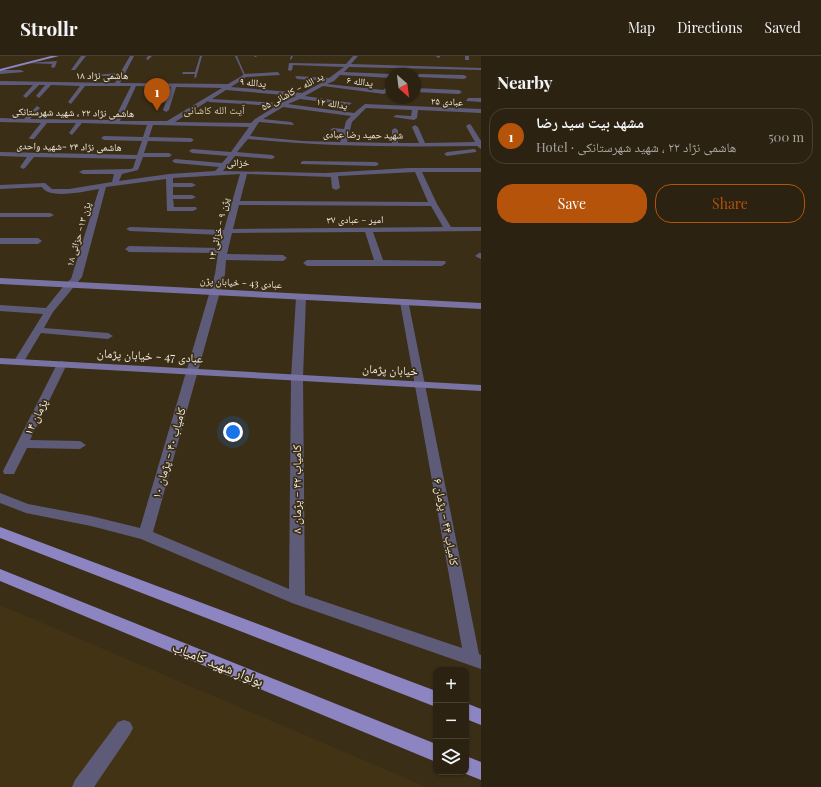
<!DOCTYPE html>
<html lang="en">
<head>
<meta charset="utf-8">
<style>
	body { margin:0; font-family:"Playfair Display","Noto Naskh Arabic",serif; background:#382f1f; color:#f1f3f6 }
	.controls { position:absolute; right:12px; bottom:12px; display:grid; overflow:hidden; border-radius:8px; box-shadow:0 1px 3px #0004 }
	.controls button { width:36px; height:36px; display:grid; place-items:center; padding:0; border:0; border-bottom:1px solid #483f31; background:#2c2211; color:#f1f3f6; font:20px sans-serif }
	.compass { position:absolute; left:385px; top:12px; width:36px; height:36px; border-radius:50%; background:#2c2211; box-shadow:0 1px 3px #0004; rotate:152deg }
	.you { position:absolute; left:233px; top:376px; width:14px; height:14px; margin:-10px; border:3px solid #fff; border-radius:50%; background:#1a73e8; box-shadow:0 0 0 6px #1a73e833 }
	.badge { display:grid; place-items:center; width:26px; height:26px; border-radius:50%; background:#b45309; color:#fff; font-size:13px; font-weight:700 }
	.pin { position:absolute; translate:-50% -33px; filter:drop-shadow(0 1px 2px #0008) }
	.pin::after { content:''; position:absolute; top:21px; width:14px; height:12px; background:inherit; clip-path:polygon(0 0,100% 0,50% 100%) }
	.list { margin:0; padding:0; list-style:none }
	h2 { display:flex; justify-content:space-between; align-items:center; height:52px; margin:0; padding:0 16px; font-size:17px }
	h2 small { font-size:13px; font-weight:400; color:#a6a49f }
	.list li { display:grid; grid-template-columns:26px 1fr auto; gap:12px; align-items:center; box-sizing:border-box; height:56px; margin:0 8px 8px; padding:0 8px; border:1px solid #483f31; border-radius:16px }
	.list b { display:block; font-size:15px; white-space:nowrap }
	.list p { margin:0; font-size:13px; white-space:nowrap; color:#a6a49f }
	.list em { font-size:13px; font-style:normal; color:#a6a49f }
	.actions { display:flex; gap:8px; padding:12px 16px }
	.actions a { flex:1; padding:9px 0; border:1px solid #b45309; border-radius:16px; text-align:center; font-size:14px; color:#b45309 }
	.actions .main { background:#b45309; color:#fff }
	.icon { flex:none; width:22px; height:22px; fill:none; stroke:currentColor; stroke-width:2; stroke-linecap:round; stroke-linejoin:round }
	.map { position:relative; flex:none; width:481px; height:731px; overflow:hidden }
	header { display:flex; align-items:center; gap:24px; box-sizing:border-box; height:56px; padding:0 20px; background:#2c2211; border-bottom:1px solid #483f31 }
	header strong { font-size:19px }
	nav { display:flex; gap:22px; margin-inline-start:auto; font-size:14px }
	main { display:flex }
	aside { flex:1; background:#2c2211 }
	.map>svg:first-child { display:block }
	.built { fill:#423314 }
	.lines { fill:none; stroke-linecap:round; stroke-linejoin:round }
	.lane { fill:#5e5b79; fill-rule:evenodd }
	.street { fill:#5e5b79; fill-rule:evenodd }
	.secondary { fill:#7873a2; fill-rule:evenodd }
	.primary { fill:#8c85c2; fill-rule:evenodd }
	.labels { text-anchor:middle; stroke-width:3.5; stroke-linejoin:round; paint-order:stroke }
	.far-street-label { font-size:10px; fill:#f4ecde; stroke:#3a2e17 }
	.far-neighbourhood-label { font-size:11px; fill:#d3c4a9; stroke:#3a2e17 }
	.street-label { font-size:12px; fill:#f4ecde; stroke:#3a2e17 }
	.near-street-label { font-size:14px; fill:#f4ecde; stroke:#3a2e17 }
</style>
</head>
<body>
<header>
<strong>Strollr</strong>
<nav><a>Map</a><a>Directions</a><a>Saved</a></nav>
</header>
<main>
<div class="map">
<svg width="481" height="731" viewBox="0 0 481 731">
	<rect width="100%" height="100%" fill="#3a2e17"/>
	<polygon class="built" points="0,549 426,731 0,731"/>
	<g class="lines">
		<g class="lane">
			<polygon points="200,0 202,0 196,22 194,21 195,18 182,18 183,16 195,16"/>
			<polygon points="235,0 237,0 246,21 244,20"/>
			<polygon points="254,0 256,0 257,1 255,1"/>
			<polygon points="291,0 293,0 291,4 290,3"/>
		</g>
		<g class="street">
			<polygon points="81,0 86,0 75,14 71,14"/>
			<path d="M130,0H134L120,27L228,28L245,18L278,16L280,19L246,21L231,31L302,37L325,25L297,23L295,20L329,22L344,11L293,9L292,14L290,15L288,14L289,7L346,8L353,0H358L351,8L481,12V14L349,11L344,16L391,18V22L340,19L334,25L327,28L383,34L391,27V32L384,38L323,30L305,40L352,47L349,49L300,43L288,48L354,57L365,48L481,53V57L418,54L417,62L414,64L393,61L396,59L411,60L412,54L366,52L352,66L347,86L392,87V74L395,72L398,74V87H419L412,71L415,69L418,71L425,87L475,86L466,70L469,68L471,69L481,85V93L477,90C400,91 324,91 248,83L237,96L272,99L275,101L272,103L235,100L223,115L325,117L409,112H481V116H422L437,148L451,171H481V175L373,176L383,204L445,205L446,207L442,210H307L303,207L307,204H374L365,176L232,177L227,198L283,199L287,202L283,205L226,204L225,218L153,476L289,533L291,322L296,241L298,239H304L306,241L303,322L305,539L462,592L400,246L405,243L408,244L479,598L481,599V613L292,547L141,483L91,470L26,457L0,447V437L28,448L91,460L140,472L215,218L218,197L129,196L125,193L129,190L219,192L223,179L130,175L126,173L130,171L224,174L240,118L173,122V127H192L196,129L192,131H173V139H192L196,141L192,143H173L174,151H196L197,153L193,155H167L166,123L106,131L82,221L53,256L44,272L108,277L113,280L108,283L41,277L23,307H15L14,305L43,258L0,255V249L46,252L66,227L71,223L99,133C86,135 49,144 42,131L0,133V129L45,127L52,133H69L112,126L114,118H83L79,116L83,114L131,113L133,112L136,103L34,101L25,112L23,113L20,111L27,101L0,100V96L137,99L142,85L104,84L101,82L104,80L143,81L147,69L82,67L72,79L69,77L76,67H47L34,83H30L29,82L41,67L0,66V62L24,63L37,50L40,52L30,63L114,64L131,30H85L71,48L68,46L80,30L51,29L39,42L36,40L45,29H39L26,42L23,40L33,29H0V25L115,27L118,21L92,19L120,17ZM136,30L171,31L163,54L166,56L169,54L176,31L222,32L167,65H120ZM226,34L296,40L281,47L212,43ZM208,45L209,46L276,50L255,63L251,67L175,66ZM283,51L351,60L346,65L344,73L333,72L330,74L343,77L340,86L303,85L250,80L259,66L293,69L294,68L291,66L263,63ZM153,69L249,71L231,96L192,93L189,95L192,97L228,100L222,107L175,103L172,105L175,107L219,111L215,115L169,118L119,125L122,118L138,114L143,101H169L172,99L169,97H144L148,85L191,86L194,84L191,82L149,81ZM415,116L428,146L240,145L247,118L331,121L332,132L336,134L340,132L338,120ZM239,149L431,150L443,171L233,173Z"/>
			<polygon points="148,0 152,0 148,4 146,3"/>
			<polygon points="436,0 440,0 440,1 438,2"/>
			<rect x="465" y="0" width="4" height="4"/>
			<polygon points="57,5 55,11 53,12 51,11 52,8 27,7"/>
			<polygon points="0,14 21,14 24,16 0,18"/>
			<polygon points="419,18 464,19 467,21 464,23 417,21"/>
			<polygon points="415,32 459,34 462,36 459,38 415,36"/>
			<polygon points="468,42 481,42 481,46 466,45"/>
			<polygon points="474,93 476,94 476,96 447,100 444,98 447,96"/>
			<polygon points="303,105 376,106 379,108 376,110 301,108 301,106"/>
			<polygon points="0,157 50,157 54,159 50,161 0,161"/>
			<polygon points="0,182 38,182 42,185 38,188 0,188"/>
			<polygon points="479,197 481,197 481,203 475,200"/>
			<polygon points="62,305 67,308 30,384 80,385 86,389 80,393 27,392 14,418 4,418 3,415 57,308"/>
			<polygon points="124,664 130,666 133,672 130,678 94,731 72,731 75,724 118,666"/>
		</g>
		<g class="secondary">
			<polygon points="0,222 481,247 481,253 0,228"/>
			<polygon points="0,302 481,329 481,335 0,308"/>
		</g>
		<g class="primary">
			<polygon points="51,0 59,0 0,15 0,13"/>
			<polygon points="0,471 436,635 436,651 0,482"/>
			<polygon points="0,513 436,688 436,706 0,525"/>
			<polygon points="466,647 481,653 481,669 466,663"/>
			<polygon points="466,700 481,706 481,724 461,716 466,716"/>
		</g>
	</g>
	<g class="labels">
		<g class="far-street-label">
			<text x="102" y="23">هاشمی نژاد ۱۸</text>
			<text transform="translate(360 25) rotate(7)" y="4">یدالله ۶</text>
			<text transform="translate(253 26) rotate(5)" y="4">یدالله ۹</text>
			<text transform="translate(292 35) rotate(-28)" y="4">ید الله - کاشانی ۵۵</text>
			<text transform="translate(447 45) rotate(2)" y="4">عبادی ۲۵</text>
			<text transform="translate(332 47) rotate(8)" y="4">یدالله ۱۲</text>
			<text transform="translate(73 56) rotate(1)" y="4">هاشمی نژاد ۲۲ ، شهید شهرستانکی</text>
			<text transform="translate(363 78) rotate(1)" y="4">شهید حمید رضا عبادی</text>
			<text transform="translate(69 90) rotate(1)" y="4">هاشمی نژاد ۲۴ -شهید واحدی</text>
			<text transform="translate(238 106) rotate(-1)" y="4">خزائی</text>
			<text x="355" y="167">امیر - عبادی ۳۷</text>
			<text transform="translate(218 173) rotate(-77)" y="4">پژن ۹ - خزائی ۱۴</text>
			<text transform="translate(78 178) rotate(-74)" y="4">پژن ۱۳- حزائی ۱۸</text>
			<text transform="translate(241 226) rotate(3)" y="4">عبادی 43 - خیابان پژن</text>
		</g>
		<g class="far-neighbourhood-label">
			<text x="214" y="58">آیت الله کاشانی</text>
		</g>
		<g class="street-label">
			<text transform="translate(150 300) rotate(3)" y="4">عبادی 47 - خیابان پژمان</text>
			<text transform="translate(390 314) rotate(3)" y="4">خیابان پژمان</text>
			<text transform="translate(36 361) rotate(-64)" y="4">پژمان ۱۴</text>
			<text transform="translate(169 397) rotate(-74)" y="4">کامیاب ۴۰ - پژمان ۱۰</text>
			<text transform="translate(297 433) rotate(-90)" y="4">کامیاب ۴۲ - پژمان ۸</text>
			<text transform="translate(446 466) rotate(79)" y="4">کامیاب ۴۴ - پژمان ۶</text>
		</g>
		<g class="near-street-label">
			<text transform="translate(218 608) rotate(22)" y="5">بولوار شهید کامیاب</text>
		</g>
	</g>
</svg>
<div class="controls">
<button>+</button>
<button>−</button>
<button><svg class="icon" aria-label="layers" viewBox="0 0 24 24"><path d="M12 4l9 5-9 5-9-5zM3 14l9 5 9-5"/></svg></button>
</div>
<svg class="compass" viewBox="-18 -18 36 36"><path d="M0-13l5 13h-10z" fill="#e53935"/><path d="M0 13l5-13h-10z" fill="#a6a49f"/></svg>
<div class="you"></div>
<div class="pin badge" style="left:157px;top:55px">1</div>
</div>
<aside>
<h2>Nearby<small></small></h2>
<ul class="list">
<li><span class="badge">1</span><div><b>مشهد بيت سيد رضا</b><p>Hotel · هاشمی نژاد ۲۲ ، شهید شهرستانکی</p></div><em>500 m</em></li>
</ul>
<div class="actions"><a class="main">Save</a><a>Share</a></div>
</aside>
</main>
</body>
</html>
